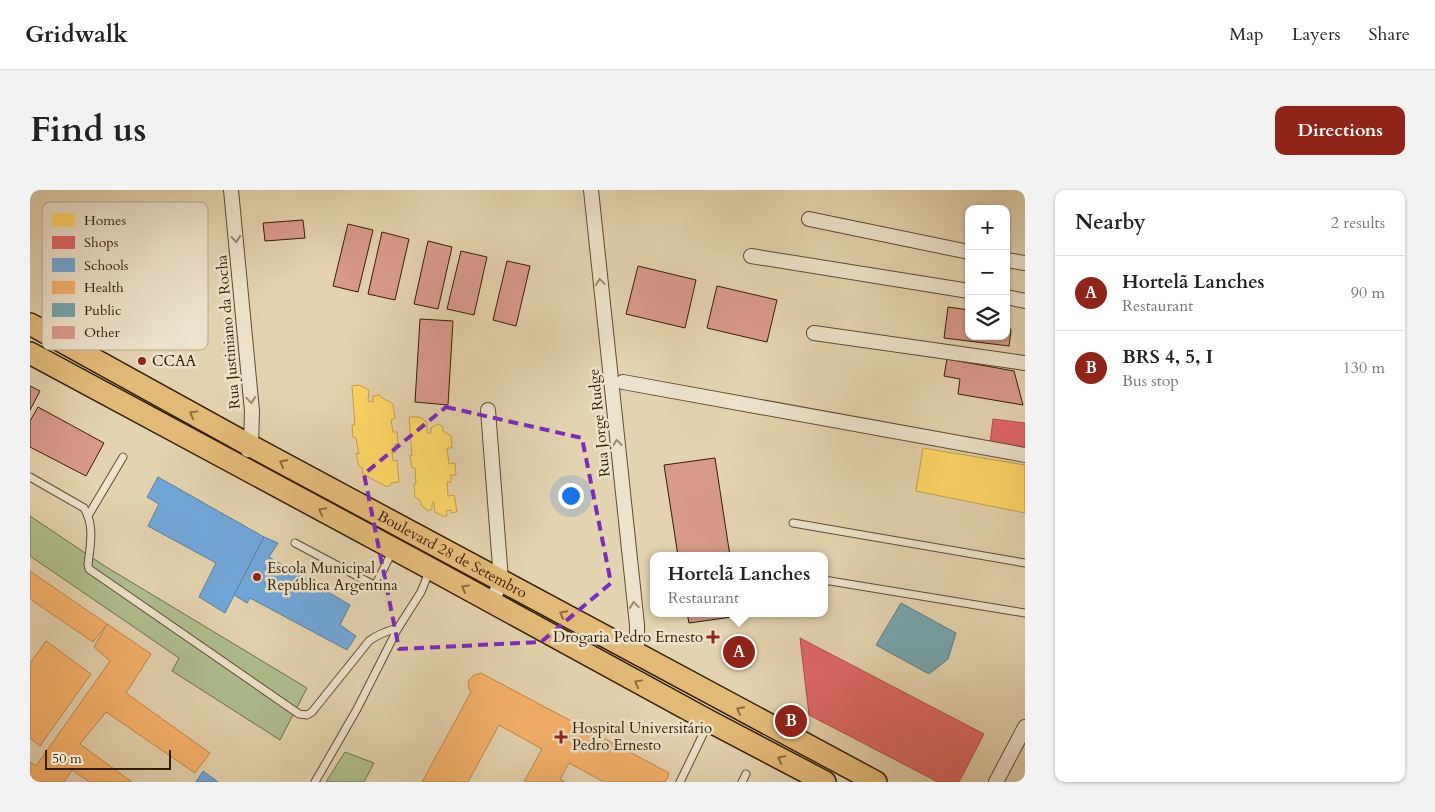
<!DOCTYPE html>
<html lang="en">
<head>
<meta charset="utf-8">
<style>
	body { margin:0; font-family:Cardo,serif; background:#f2f2f2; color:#222 }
	.controls { position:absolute; right:15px; top:15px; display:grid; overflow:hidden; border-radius:10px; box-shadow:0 1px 4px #0004 }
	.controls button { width:45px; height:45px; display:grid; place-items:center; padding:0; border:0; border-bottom:1px solid #e0e0e0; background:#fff; color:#222; font:25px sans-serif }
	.scale { position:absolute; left:15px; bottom:12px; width:126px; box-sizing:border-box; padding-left:5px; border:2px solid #341e00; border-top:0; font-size:14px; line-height:18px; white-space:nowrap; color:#341e00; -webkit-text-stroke:4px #ede2cb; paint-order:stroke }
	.you { position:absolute; left:540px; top:305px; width:18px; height:18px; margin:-12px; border:4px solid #fff; border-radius:50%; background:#1a73e8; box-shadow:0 0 0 8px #1a73e833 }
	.badge { display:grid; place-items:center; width:32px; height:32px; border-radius:50%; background:#8f2418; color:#fff; font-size:16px; font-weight:700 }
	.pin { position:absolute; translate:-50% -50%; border:2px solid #fff; box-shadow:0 1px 5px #0006 }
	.popup { position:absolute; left:620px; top:362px; width:178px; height:65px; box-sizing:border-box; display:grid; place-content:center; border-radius:10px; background:#fff; filter:drop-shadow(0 1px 4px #0005); font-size:16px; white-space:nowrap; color:#767676 }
	.popup b { font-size:19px; color:#222 }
	.popup::after { content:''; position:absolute; left:50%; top:100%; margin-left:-10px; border:10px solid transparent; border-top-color:#fff }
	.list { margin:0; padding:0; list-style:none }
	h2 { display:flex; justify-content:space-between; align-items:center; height:65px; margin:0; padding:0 20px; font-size:21px }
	h2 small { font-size:16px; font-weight:400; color:#767676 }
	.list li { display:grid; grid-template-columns:32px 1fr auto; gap:15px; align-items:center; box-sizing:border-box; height:75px; padding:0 20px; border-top:1px solid #e0e0e0 }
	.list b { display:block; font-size:19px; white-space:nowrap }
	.list p { margin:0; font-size:16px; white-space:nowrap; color:#767676 }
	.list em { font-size:16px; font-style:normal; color:#767676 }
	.icon { flex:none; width:28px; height:28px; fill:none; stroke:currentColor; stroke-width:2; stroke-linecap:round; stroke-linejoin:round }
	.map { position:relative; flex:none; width:995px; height:592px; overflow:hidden; border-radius:10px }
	header { display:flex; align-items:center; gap:30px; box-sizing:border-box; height:70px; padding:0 25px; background:#fff; border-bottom:1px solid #e0e0e0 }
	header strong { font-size:24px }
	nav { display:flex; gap:28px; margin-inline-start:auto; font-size:18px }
	.intro { display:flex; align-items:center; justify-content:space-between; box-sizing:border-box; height:120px; padding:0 30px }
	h1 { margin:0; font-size:35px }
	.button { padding:12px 22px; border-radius:10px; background:#8f2418; color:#fff; font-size:18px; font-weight:700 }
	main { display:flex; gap:30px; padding:0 30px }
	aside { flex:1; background:#fff; border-radius:10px; box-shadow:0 1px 4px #0004 }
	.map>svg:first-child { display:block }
	.green { fill:#afbe8f; stroke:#726e48 }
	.homes { fill:#ffd966; stroke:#c2a147 }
	.shops { fill:#e06666; stroke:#ac5047 }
	.schools { fill:#6fa8dc; stroke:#5d7f9a }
	.health { fill:#f6b26b; stroke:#bc864b }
	.public { fill:#76a5af; stroke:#627c7a }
	.building { fill:#d89a8b; stroke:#341e00 }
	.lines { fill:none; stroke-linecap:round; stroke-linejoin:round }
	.service-casing { stroke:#604b2c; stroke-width:9 }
	.minor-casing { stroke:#604b2c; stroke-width:16 }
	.primary-casing { stroke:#341e00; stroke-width:24 }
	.service { stroke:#ede2cb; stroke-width:7 }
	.minor { stroke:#ede2cb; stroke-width:14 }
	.primary { stroke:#e2ba78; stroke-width:21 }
	.oneway { stroke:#9a8a70 }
	.oneway2 { stroke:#8b6c3c }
	.marked { fill:none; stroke:#7b2cbf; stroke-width:4; stroke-dasharray:10 6; stroke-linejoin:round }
	.poi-dot { fill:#8f2418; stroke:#ede2cb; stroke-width:2 }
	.labels { text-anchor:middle; stroke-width:5; stroke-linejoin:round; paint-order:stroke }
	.street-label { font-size:15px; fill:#341e00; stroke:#ede2cb }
	.poi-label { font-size:15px; fill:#341e00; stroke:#ede2cb; text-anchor:start }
	.key { fill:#ede2cb; stroke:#b6a78e; stroke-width:1 }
	.key-label { font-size:14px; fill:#341e00 }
</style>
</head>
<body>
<header>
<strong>Gridwalk</strong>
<nav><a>Map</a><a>Layers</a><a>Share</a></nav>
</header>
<div class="intro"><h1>Find us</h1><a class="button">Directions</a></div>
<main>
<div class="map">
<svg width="995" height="592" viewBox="0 0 995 592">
	<rect width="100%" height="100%" fill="#e4d3af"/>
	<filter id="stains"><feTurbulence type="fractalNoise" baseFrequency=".004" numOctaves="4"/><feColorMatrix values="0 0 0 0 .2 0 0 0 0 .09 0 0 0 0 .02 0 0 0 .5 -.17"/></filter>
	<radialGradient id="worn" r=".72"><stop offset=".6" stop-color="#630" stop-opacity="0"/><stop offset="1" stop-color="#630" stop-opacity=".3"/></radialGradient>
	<g class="green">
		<polygon points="0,326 73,375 277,498 250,550 142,481 149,468 0,366"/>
		<polygon points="315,562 344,573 334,592 296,592"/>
	</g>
	<g class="homes">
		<polygon points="329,195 339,200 338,211 343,212 343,206 349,205 354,209 363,214 365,228 361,230 363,242 367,242 368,254 365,254 366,262 362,262 363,271 367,270 369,292 361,293 360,296 355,296 333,284 332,278 329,276 326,263 329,264 326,248 323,247 322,235 325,235 322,196"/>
		<polygon points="379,227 389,227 397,232 397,243 401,243 401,238 408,234 413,237 413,241 421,246 422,258 417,258 419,274 425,273 426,285 421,285 421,292 417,292 418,306 424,305 427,322 421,323 421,320 416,321 417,326 413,326 405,322 404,312 402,313 402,319 398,321 392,316 390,310 385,307 384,294 386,294 385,278 382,278 380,265 382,266"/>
		<polygon points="893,258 995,275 995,323 886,301"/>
	</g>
	<g class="shops">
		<polygon points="963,229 995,233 995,259 960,254"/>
		<polygon points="770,448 954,544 929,592 908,592 779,525"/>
	</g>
	<g class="schools">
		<polygon points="128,287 234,347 195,423 169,407 186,373 118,336 129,314 117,307"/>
		<polygon points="234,347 248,353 239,367 320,415 310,435 326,446 317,460 220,408 217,413 204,405"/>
		<polygon points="173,581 188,592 166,592"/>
	</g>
	<g class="health">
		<polygon points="0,381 77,434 63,452 0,409"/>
		<polygon points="77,434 121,464 96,503 180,563 165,583 76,522 50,554 102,592 60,592 42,580 34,592 0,592 0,572 6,576 80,471 64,457"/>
		<polygon points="16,451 61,484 10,556 0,548 0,473"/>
		<polygon points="451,483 639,583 638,587 635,592 574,592 539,573 530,589 535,592 494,592 512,559 469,535 438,592 392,592 441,502 438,496 439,490 444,485"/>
	</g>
	<polygon class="public" points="871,413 926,443 918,469 899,484 846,455"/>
	<g class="building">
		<polygon points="273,30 275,48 235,51 233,33"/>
		<polygon points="318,34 343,40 328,102 303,96"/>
		<polygon points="352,42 379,49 365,110 338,104"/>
		<polygon points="398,51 422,57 408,119 384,114"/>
		<polygon points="431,61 457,67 444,125 417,119"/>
		<polygon points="477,71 500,76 486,136 463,130"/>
		<polygon points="608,76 666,90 655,138 596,124"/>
		<polygon points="687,96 747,110 737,152 677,138"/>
		<polygon points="918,117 939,120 939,146 976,146 976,128 981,141 979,156 914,148"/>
		<polygon points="390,129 423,131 418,215 385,212"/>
		<polygon points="917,169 984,181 993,215 928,204 930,189 914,186"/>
		<polygon points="0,196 10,201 0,220"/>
		<polygon points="8,217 74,253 56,286 0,257 0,231"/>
		<polygon points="685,268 700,366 648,366 634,275"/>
		<polygon points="657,423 709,423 709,426 659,433"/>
	</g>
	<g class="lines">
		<defs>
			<g id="service">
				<path d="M0,287L54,318C65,336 60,356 58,375L59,379L269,524L277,525L282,522L339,451C348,444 357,441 368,438"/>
				<polyline points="58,326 93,267"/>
				<polyline points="763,333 995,373"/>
				<polyline points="265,353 344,395 346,394 362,362"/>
				<polyline points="794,390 995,423"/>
				<polyline points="285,592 327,519 368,438 391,402 399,382"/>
				<polyline points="650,592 678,534"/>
				<polyline points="712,592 716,584"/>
			</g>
			<g id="minor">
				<polyline points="201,0 222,221 221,256 218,260"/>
				<polyline points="561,0 607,435 607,463"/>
				<polyline points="779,29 939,62"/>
				<polyline points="721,66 939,101"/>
				<polyline points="976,70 995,73"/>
				<polyline points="976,107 995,111"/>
				<polyline points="784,143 995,173"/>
				<polyline points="593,192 995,265"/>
				<polyline points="458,220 471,390 462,413"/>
				<polyline points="966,592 995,537"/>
			</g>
			<g id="primary">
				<path id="s1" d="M0,134L221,256L846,592"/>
				<polyline points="0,163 401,379 679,531 795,592"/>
			</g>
		</defs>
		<use href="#service" class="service-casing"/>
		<use href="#minor" class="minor-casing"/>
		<use href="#primary" class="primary-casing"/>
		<use href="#service" class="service"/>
		<use href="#minor" class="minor"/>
		<use href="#primary" class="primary"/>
	</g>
	<defs><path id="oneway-chevron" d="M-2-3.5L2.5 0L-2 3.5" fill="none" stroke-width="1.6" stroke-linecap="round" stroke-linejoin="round" transform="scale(1.25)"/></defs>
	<g class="oneway">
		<use href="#oneway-chevron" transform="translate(206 49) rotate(85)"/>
		<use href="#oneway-chevron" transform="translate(570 92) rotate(-96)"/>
		<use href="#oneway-chevron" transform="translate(221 210) rotate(85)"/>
		<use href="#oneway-chevron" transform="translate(587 253) rotate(-96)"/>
		<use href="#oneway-chevron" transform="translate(604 415) rotate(-96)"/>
	</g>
	<g class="oneway2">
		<use href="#oneway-chevron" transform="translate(163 224) rotate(-151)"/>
		<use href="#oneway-chevron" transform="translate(253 273) rotate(-152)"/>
		<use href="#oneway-chevron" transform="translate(292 321) rotate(-152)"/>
		<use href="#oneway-chevron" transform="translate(435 398) rotate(-151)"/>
		<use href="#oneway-chevron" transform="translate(533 424) rotate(-152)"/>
		<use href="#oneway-chevron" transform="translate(608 493) rotate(-151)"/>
		<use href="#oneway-chevron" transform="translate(710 520) rotate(-152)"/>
		<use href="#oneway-chevron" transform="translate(751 569) rotate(-152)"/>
	</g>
	<path class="marked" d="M416,217L552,248L581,393L511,452L369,459L334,284Z"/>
	<g class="poi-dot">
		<circle cx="112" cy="171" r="5"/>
		<circle cx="227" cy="387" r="5"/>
		<path d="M680.5 439.5h5v5h5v5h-5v5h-5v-5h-5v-5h5z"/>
		<path d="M528.5 539.5h5v5h5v5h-5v5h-5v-5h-5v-5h5z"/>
	</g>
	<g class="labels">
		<g class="street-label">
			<text transform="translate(198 142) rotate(-95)" y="5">Rua Justiniano da Rocha</text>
			<text transform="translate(569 233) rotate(-96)" y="5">Rua Jorge Rudge</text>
			<text dy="5" stroke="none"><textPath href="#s1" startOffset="481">Boulevard 28 de Setembro</textPath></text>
		</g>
		<g class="poi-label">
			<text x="122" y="176">CCAA</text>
			<text x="237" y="383">Escola Municipal<tspan x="237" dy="17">República Argentina</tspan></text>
			<text x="673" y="452" text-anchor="end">Drogaria Pedro Ernesto</text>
			<text x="542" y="543">Hospital Universitário<tspan x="542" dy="17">Pedro Ernesto</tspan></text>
		</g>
	</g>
	<rect x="12" y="12" width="166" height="148" rx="8" class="key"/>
	<rect x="22" y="23" width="23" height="14" fill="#ffd966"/>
	<rect x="22" y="46" width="23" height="13" fill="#e06666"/>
	<rect x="22" y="68" width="23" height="14" fill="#6fa8dc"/>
	<rect x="22" y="91" width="23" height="13" fill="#f6b26b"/>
	<rect x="22" y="113" width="23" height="14" fill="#76a5af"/>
	<rect x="22" y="136" width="23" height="13" fill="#d89a8b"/>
	<g class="key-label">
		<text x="54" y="35">Homes</text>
		<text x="54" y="57">Shops</text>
		<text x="54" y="80">Schools</text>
		<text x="54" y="102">Health</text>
		<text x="54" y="125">Public</text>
		<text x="54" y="147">Other</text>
	</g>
	<rect width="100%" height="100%" filter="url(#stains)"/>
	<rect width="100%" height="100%" fill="url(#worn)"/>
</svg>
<div class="controls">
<button>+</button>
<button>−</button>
<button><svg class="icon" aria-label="layers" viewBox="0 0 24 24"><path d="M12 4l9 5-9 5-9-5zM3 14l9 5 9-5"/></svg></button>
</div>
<div class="scale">50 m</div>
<div class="you"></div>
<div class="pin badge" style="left:709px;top:462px">A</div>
<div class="popup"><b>Hortelã Lanches</b>Restaurant</div>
<div class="pin badge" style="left:761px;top:531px">B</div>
</div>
<aside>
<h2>Nearby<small>2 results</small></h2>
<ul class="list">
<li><span class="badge">A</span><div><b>Hortelã Lanches</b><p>Restaurant</p></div><em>90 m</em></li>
<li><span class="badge">B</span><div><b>BRS 4, 5, I</b><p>Bus stop</p></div><em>130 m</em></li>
</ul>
</aside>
</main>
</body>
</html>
